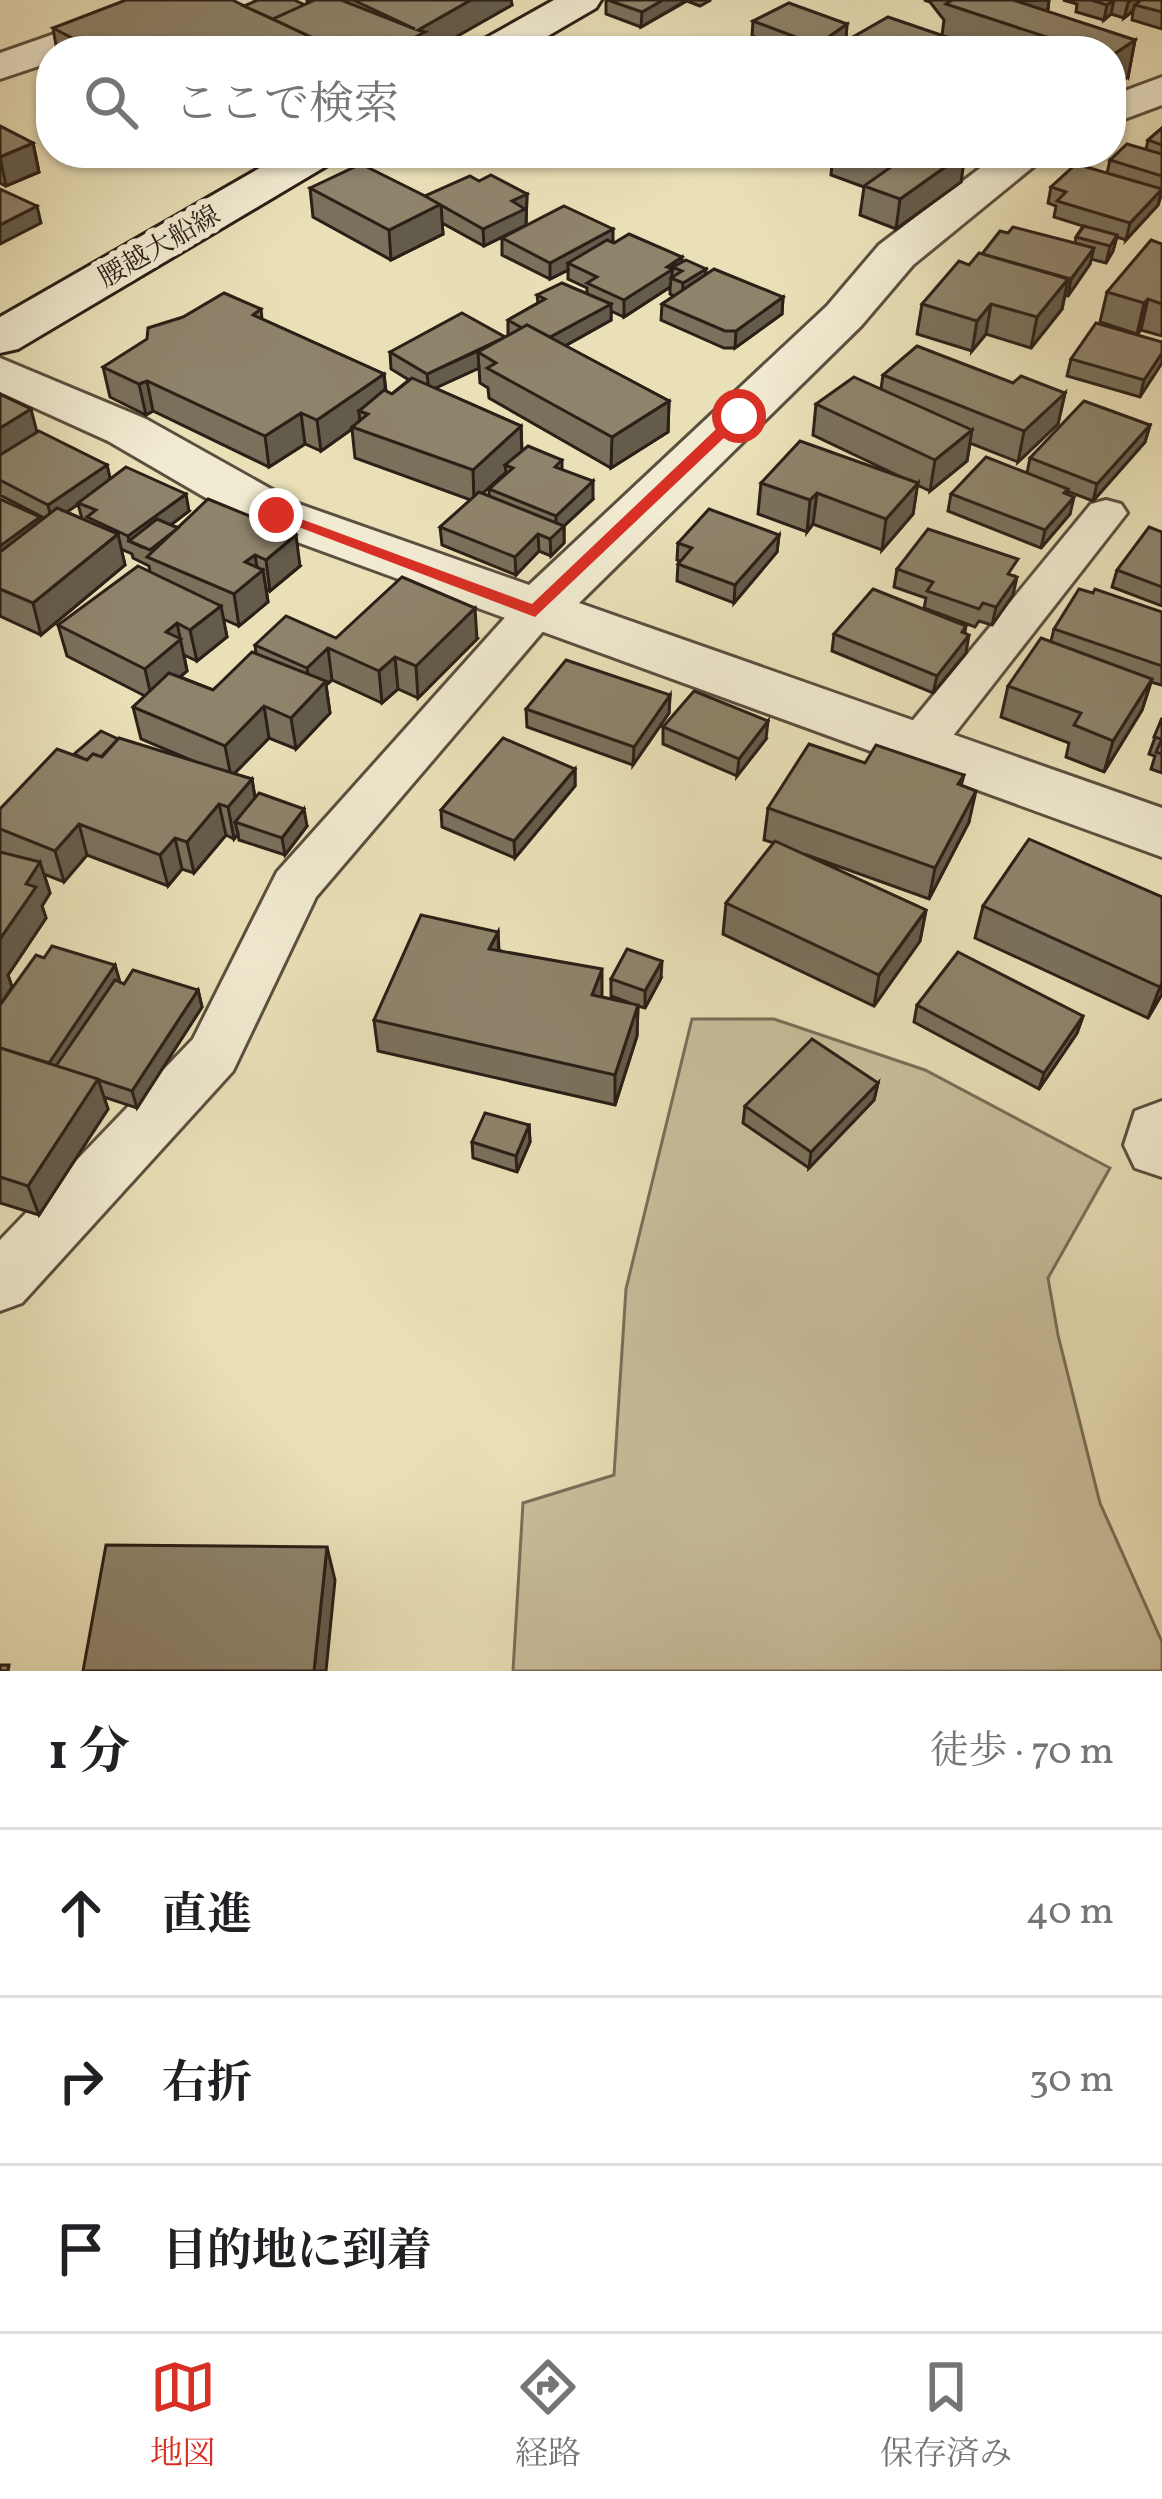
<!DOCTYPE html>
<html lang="ja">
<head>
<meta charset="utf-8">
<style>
	body { margin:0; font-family:Vollkorn,"Noto Serif JP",serif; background:#f6f6f6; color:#202124 }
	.stop { position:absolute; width:36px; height:36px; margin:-27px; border:9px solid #d93025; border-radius:50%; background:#fff }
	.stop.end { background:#d93025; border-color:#fff; box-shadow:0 3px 12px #0008 }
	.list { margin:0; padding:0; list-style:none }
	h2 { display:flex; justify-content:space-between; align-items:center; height:156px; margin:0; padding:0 48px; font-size:51px }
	h2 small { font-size:39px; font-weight:400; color:#757577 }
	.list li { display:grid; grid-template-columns:78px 1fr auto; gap:36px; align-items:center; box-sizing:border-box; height:168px; padding:0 48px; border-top:3px solid #e0e0e0 }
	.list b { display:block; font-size:45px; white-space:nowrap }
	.list em { font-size:39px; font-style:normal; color:#757577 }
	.icon { flex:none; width:66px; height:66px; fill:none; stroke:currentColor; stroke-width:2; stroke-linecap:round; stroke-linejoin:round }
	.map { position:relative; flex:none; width:1162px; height:1671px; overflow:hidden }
	.search { position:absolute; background:#fff; box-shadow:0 3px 9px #0004; left:36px; right:36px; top:36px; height:132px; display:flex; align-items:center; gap:30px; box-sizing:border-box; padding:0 42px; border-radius:48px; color:#757577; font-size:45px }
	.sheet { height:660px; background:#fff }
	nav { display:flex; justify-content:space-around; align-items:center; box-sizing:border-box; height:168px; border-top:3px solid #e0e0e0; background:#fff; font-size:33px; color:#757577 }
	nav a { display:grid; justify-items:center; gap:6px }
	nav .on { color:#d93025 }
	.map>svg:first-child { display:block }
	.green { fill:#cabf9d; stroke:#7a6f5a; stroke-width:3 }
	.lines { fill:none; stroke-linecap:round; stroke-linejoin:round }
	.lane-casing { stroke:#5b4f3f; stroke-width:6 }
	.street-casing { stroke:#5b4f3f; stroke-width:6 }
	.secondary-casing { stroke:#2b1f17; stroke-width:6 }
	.lane { fill:#f1ebd1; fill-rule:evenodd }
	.street { fill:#f1ebd1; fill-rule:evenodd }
	.secondary { fill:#f1ebd1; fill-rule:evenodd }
	.wall { fill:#7a715c; stroke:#2b1f17; stroke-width:3; fill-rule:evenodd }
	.shaded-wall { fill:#635c4b; stroke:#2b1f17; stroke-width:3 }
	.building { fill:#8e836b; stroke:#2b1f17; stroke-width:3 }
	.route { fill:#d93025 }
	.labels { text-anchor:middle; stroke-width:12; stroke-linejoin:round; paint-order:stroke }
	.far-street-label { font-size:27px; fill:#2b1f17; stroke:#f1ebd1 }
</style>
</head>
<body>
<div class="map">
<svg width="1162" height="1671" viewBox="0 0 1162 1671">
	<rect width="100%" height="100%" fill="#eae0b8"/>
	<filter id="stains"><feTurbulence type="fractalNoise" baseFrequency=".00167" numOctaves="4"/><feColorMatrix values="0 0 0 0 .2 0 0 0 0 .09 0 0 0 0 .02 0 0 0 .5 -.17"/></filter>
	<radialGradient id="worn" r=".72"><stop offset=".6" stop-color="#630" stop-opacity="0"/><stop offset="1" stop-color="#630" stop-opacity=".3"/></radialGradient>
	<polygon class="green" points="692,1019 774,1019 925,1070 1110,1168 1048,1278 1058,1335 1100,1503 1162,1642 1162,1671 513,1671 523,1503 614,1475 626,1289"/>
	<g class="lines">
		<defs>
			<g id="lane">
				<polygon points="1106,500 1121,504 1127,513 934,760 917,765 900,760 893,748 900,736 1091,504"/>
				<polygon points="535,597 551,602 558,612 551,622 316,897 233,1071 22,1303 0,1311 0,1240 193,1039 277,872 519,602"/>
			</g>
			<g id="street">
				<polygon points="180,0 253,0 248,8 125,35 82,51 51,51 51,62 0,79 0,53 100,18"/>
				<polygon points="1162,77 1162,105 1111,124 1111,96"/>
				<polygon points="1000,153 1050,153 913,265 861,326 579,603 1162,808 1162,857 538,630 514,626 511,620 256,527 108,441 0,392 0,358 146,419 296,503 529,585 827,306 879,245"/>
				<polygon points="1162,1101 1162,1177 1135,1168 1124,1145 1135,1111"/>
			</g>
			<g id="secondary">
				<polygon points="554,0 601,0 596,8 522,51 473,51 479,42"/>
				<polygon points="286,153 340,153 333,162 18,349 0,353 0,317"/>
			</g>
		</defs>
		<use href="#lane" class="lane-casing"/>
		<use href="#street" class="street-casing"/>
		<use href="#secondary" class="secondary-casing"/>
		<use href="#lane" class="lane"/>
		<use href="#street" class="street"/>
		<use href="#secondary" class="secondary"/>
	</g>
	<g class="wall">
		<polygon points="307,0 511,0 512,5 431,51 57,51 53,28 244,6 305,5 307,4"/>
		<polygon points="606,0 711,0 700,6 687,1 641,27 606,14"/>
		<polygon points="924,0 1049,0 1048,9 1045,11 1135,40 1128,77 1111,51 845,51 846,41 942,35 944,20 930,2"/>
		<polygon points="1063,0 1162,0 1162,29 1132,20 1133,11 1124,18 1111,14 1104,20 1076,12 1077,4"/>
		<polygon points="753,21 847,24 846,39 829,51 791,51 752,36"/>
		<polygon points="0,126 33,143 39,172 6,186 0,183"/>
		<polygon points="1162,128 1162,193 1158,205 1126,240 1117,237 1113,251 1106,263 1091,259 1090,264 1068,296 1065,295 1062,309 1031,348 986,334 972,351 917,334 922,304 982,254 1075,243 1076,237 1083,226 1054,217 1056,206 1048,203 1051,187 1107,173 1110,160 1146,149 1148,140"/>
		<polygon points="833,153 965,153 961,182 896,229 860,215 864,187 831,175"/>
		<polygon points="479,181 527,194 526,225 484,246 442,223 443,234 391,260 313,217 310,188 425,196"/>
		<path d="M502,238L613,242L682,262L706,275L783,297L782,314L735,348H724L661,320L662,304L674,296L670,294V287L624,317L611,311V320L565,346L669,401L668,432L611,468L489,398L488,388L480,383L479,368L435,388L521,426L522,451L562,460V470L593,499L564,526V543L551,556L539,551L516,575L442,545L440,527L471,500L355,458L352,429L321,451L305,444L269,467L153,411L146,415L110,397L103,367L261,309L262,319L384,374L386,391L392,394L409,380L391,369L390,352L505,337L508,336V320L538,303L537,295L587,293V288L568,279V270L550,279L502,255ZM506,472L489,489V496L482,494Z"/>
		<polygon points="1162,244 1162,336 1141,330 1137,334 1100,322 1107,292"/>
		<polygon points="1162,342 1140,397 1067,376 1071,359"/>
		<polygon points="883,375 1013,383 1065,393 1058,424 1018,462 970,443 967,461 930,491 917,485 913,514 882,550 813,524 807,532 758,514 761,483 901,477 813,435 816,404 881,389"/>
		<path d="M0,394L37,432L107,465L110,479L189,511L170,525L300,566L270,591L266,589L268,602L239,626L223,619L227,637L197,661L184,655L187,671L180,677L213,690L256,654L255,645L336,638L477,639L418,698L398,689L382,703L332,680L326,685L330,713L296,749L269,738L234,774L252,779L255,798L307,826L285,855L239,840L238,834L234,839L226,835L194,873L182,869L168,886L87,855L64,882L44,874L50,893L42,906L46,918L8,975L12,987L2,1003L120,983L198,990L202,1007L137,1108L104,1097L108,1109L39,1215L0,1203V809L74,756L118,739L193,761L141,739L133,707L145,696L67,656L58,625L150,572L149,566L133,558L132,554L121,549L125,565L41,635L0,616V499L40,521L44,518L0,495ZM78,504L82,519L67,512Z"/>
		<polygon points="1150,425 1145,442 1093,501 1067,491 1070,514 1041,548 948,511 951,494 1027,473 1030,458"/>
		<polygon points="1162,532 1162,606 1112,587 1117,570"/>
		<polygon points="779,535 777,552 734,603 677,581 678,564 680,561 677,560 678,543"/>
		<polygon points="897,569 1014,576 1013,595 992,625 979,621 975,627 924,608 926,598 894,587"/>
		<polygon points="1093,593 1162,612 1162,683 1161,685 1151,682 1142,710 1104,772 1066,757 1069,743 1001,717 1008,686 1051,641 1054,629"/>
		<polygon points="965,633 966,653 933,693 832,651 834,634"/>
		<polygon points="670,695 669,713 633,765 527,727 526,709"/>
		<polygon points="1162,718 1162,773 1151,769 1155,756 1149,754"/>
		<polygon points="663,727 766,739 737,776 663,744"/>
		<polygon points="865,763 964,775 961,786 969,822 929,899 804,854 926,910 920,941 874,1006 723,934 726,903 774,843 764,840 768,808"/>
		<polygon points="575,769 575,786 515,858 442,827 441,810"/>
		<polygon points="1162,897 1162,994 1148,1018 975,938 983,906"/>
		<polygon points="498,932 499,950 602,997 630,1003 611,996 611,979 661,978 645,1008 638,1006 637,1036 615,1105 378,1051 374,1020"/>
		<polygon points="917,1005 1083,1016 1077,1033 1039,1089 914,1022"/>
		<polygon points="878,1083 874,1100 809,1168 743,1123 745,1106"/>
		<polygon points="529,1125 530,1142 517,1172 473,1158 472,1142"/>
	</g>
	<g class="shaded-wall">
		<polygon points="471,0 511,0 512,5 431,51 387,51 418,30"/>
		<polygon points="663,0 687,0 641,27 642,12"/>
		<polygon points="1049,0 1048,9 1019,28 1012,1"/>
		<polygon points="1114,0 1111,14 1104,20 1107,5"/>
		<polygon points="1131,0 1148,0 1135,5 1133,11 1124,18 1128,3"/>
		<polygon points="847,24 846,39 829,51 816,51 817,45"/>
		<polygon points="1135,40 1128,77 1111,88 1111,56"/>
		<polygon points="33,143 39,172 6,186 0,157"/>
		<polygon points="965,153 961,182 896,229 900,199"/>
		<polygon points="1162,189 1158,205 1126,240 1130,223"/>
		<polygon points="527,194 526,225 484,246 483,229 512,201"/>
		<polygon points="441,204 443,234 391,260 389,230"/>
		<polygon points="37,206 41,223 0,244 0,225"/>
		<polygon points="613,229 613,246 568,263 568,270 550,279 550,263"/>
		<polygon points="1117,235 1113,251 1106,263 1110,246"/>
		<polygon points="1094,248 1090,264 1068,296 1071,279"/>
		<polygon points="682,257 682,271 673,267 670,287 624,317 624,300"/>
		<polygon points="706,269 705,285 682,300 683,283"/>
		<polygon points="1068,279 1062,309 1031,348 1037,317"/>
		<polygon points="783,297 782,314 735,348 736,331"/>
		<polygon points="1148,299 1141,330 1137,334 1144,303"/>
		<polygon points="611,304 611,320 545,357 545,340"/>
		<polygon points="991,304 986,334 972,351 977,321"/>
		<polygon points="507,338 478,352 479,368 429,391 427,374"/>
		<polygon points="1162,353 1162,363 1140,397 1144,380"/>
		<polygon points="384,374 387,405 368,414 359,411 360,424 352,427 352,429 321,451 317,420"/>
		<polygon points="147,381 153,411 146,415 139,384"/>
		<polygon points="1065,393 1058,424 1018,462 1024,431"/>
		<polygon points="669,401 668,432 611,468 612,437"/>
		<polygon points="31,409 39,440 0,465 0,428"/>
		<polygon points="301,413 305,444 269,467 265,436"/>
		<polygon points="1150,425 1145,442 1093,501 1097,484"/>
		<polygon points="521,426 522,457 505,465 506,472 474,501 473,470"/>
		<polygon points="972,430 967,461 930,491 935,460"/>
		<polygon points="107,465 111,482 52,522 48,505"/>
		<polygon points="593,481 593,499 564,526 564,543 551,556 550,539 556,533 556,516"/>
		<polygon points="918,483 913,514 882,550 886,519"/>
		<polygon points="817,493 813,524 807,532 810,500"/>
		<polygon points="186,494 189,511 142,547 129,541 128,536"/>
		<polygon points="1074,497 1070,514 1041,548 1045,530"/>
		<polygon points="40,517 44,535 0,567 0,546"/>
		<polygon points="118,534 125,565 41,635 33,603"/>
		<polygon points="538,534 539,551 516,575 515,557"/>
		<polygon points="296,535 300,566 270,591 266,560"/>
		<polygon points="779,535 777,552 734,603 735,585"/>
		<polygon points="255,555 258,574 263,570 268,602 239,626 234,594 245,562"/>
		<polygon points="1017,577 1013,595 992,625 996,607"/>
		<polygon points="221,606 227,637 197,661 190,630"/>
		<polygon points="475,608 477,639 418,698 416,666"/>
		<polygon points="177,623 187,671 152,700 145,669 166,632"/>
		<polygon points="966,626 963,643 969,635 966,653 933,693 937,676"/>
		<polygon points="328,648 332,680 326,685 330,713 296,749 291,718 311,697 307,668"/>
		<polygon points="395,657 398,689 382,703 379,671"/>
		<polygon points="1152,679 1142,710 1104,772 1113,741"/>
		<polygon points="670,695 669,713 633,765 634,747"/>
		<polygon points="264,706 269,738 231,777 225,746"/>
		<polygon points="768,721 766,739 737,776 739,759"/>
		<polygon points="575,769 575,786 515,858 514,841"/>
		<polygon points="252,779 257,811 235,822 238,834 234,839 228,807"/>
		<polygon points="976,791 969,822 929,899 935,868"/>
		<polygon points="219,804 226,835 194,873 187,842"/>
		<polygon points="304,809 307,826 285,855 282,838"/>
		<polygon points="79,824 87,855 64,882 55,851"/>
		<polygon points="175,838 182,869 168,886 160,855"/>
		<polygon points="40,862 50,893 42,906 46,918 8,975 12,987 0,1005 0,939 26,884"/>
		<polygon points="926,910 920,941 874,1006 879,975"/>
		<polygon points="498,932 499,963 489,949"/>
		<polygon points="662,961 661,978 645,1008 645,991"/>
		<polygon points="115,965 120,982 62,1068 46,1067"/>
		<polygon points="602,969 602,1000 592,995"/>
		<polygon points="1162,983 1162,994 1148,1018 1160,987"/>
		<polygon points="198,990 202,1007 137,1108 132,1091"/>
		<polygon points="638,1005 637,1036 615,1105 615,1075"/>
		<polygon points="1083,1016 1077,1033 1039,1089 1044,1073"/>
		<polygon points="98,1079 108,1109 39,1215 28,1186"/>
		<polygon points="878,1083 874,1100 809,1168 811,1152"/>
		<polygon points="529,1125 530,1142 517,1172 516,1156"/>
		<polygon points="327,1547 335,1580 326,1671 314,1671"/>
	</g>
	<g class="building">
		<polygon points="126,0 232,0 334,48 326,51 97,51 53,28"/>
		<polygon points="258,0 294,0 305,5 273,19 244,6"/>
		<polygon points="315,0 341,0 415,29 353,0 471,0 418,30 425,32 387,51 341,51 273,19"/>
		<polygon points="608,0 663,0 642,12"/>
		<polygon points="952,0 1013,0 1135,40 1111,56 1111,51 1089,51 946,4"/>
		<polygon points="1091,0 1113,0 1107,5"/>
		<polygon points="1141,0 1162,0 1162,12 1135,5"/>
		<polygon points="789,3 847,24 817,45 753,21"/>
		<polygon points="888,17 973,46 965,51 875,51 846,41"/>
		<polygon points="538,44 556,51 525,51"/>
		<polygon points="0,126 33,143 0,157"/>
		<polygon points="1162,128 1162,145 1148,140"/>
		<polygon points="1127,144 1162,154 1162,176 1110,160"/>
		<polygon points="853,153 965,153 900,199 864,186 891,167"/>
		<polygon points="361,164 441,204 389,230 310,188"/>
		<polygon points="1076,164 1162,189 1130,223 1057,201 1066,192 1051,187"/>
		<polygon points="491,175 527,194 512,201 525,209 483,229 425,196 470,176 479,181"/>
		<polygon points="0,189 37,206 0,225"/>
		<polygon points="564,206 613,229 550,263 502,238"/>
		<polygon points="1084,226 1117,235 1110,246 1076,237"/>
		<polygon points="1013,227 1094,248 1071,279 982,254 1000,231 1008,233"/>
		<polygon points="629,234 682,257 667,267 673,269 624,300 587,283 597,277 568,263 607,240 614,243"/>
		<polygon points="1151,240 1162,244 1162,304 1148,299 1144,303 1107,292"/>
		<polygon points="979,253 1068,279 1037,317 991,304 977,321 922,304 959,261 969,265"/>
		<polygon points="686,260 706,269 683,283 671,278 682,271 673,267"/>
		<polygon points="714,269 783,297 736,331 725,331 662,304"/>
		<polygon points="562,283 611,304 550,337 527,325 522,328 508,320 545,299 537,295"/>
		<polygon points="224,293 261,309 253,315 384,374 317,420 301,413 265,436 147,381 139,384 103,367 147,339 148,328 183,317"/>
		<polygon points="462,313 505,337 427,374 390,352"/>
		<polygon points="1096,323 1162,342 1162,353 1144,380 1071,359"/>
		<polygon points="527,325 669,401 612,437 487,368 496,363 478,352"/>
		<polygon points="917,346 1013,383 1021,376 1065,393 1024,431 883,375"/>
		<polygon points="854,377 972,430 935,460 816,404"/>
		<polygon points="412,378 521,426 473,470 352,427 368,414 359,411 384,390 392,394"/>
		<polygon points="0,394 31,409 0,428"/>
		<polygon points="1084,401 1150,425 1097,484 1030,458"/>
		<polygon points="39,431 107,465 48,505 0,480 0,455"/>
		<polygon points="800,441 918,483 886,519 817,493 810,500 761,483"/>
		<polygon points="528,446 562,460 555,467 593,481 556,516 489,489 513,468 505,465"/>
		<polygon points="986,457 1068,489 1064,493 1074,497 1045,530 951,494"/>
		<polygon points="126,467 186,494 128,536 87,517 96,510 78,503"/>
		<polygon points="479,492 564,526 550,539 538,534 515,557 440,527"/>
		<polygon points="0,499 40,517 0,546"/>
		<polygon points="208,499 296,535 266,560 255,555 245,562 263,570 234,594 147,557"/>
		<polygon points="57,508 118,534 33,603 0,589 0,552"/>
		<polygon points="709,509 779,535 735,585 678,564 692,548 678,543"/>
		<polygon points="157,519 178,528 150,550 129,541"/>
		<polygon points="1149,527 1162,532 1162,587 1117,570"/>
		<polygon points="928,529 1018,559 1008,574 1017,577 996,607 983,603 979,609 927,591 933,582 897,569"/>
		<polygon points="138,566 221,606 190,630 177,623 166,632 181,639 145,669 58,625"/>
		<polygon points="402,577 475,608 416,666 395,657 379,671 328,648 307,668 255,645 286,616 336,638"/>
		<polygon points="873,589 966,626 962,632 969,635 937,676 834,634"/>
		<polygon points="1079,589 1093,593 1095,589 1162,612 1162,666 1054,629"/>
		<polygon points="1041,638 1152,679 1113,741 1074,725 1081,713 1008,686"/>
		<polygon points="252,652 326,681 291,718 264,706 225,746 133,707 169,673 213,690"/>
		<polygon points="566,660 670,695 634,747 526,709"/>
		<polygon points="694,691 768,721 739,759 663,727"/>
		<polygon points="1162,718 1162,754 1156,752 1162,739 1154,737"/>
		<polygon points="101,731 118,739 101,757 93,754 87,760 74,754"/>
		<polygon points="119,738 252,779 228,807 219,804 187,842 175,838 160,855 79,824 55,851 0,829 0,809 57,749 87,760 93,754 102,757"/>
		<polygon points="503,738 575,769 514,841 441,810"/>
		<polygon points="809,744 865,763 876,745 964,775 958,784 976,791 935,868 768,808"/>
		<polygon points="259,793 304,809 282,838 235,822"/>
		<polygon points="1029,839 1162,897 1162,983 1160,987 983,906"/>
		<polygon points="775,841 926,910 879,975 726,903"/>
		<polygon points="0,852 40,862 26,884 36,887 0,939"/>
		<polygon points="421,915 498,932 489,949 602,969 592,995 638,1005 615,1075 374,1020"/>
		<polygon points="52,946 115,965 49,1063 0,1048 0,1005 36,955 44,958"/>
		<polygon points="627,949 662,961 645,991 611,979"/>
		<polygon points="958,952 1083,1016 1044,1073 917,1005"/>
		<polygon points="133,970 198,990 132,1091 56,1066 115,980 124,984"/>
		<polygon points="812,1039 878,1083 811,1152 745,1106"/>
		<polygon points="0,1048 98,1079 28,1186 0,1177"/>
		<polygon points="485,1113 529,1125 516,1156 472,1142"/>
		<polygon points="106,1545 327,1547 314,1671 83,1671"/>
		<polygon points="0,1665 9,1665 8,1671 0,1671"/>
	</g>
	<polygon class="route" points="733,413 747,416 535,617 267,515 282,512 532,604"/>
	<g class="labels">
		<g class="far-street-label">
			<text transform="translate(159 246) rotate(-30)" y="9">腰越大船線</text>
		</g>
	</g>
	<rect width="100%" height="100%" filter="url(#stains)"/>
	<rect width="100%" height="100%" fill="url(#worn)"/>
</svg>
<div class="stop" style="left:739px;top:416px"></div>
<div class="stop end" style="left:276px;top:515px"></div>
<div class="search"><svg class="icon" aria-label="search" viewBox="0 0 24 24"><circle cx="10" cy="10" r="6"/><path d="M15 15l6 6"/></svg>ここで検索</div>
</div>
<section class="sheet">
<h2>1 分<small>徒歩 · 70 m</small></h2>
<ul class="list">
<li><svg class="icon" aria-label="ahead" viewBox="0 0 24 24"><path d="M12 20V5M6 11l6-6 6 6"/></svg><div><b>直進</b></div><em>40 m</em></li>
<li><svg class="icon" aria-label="right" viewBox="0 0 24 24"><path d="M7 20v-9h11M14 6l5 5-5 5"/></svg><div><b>右折</b></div><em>30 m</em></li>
<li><svg class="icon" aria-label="arrive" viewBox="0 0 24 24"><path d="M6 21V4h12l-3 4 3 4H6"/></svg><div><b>目的地に到着</b></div></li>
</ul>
</section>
<nav>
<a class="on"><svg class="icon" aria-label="map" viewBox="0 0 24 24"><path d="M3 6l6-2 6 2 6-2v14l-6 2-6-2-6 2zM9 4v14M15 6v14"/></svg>地図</a>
<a><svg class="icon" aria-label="directions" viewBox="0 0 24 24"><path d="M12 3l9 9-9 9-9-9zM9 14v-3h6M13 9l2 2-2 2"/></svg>経路</a>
<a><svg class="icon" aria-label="saved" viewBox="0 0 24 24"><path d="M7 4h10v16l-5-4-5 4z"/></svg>保存済み</a>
</nav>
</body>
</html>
